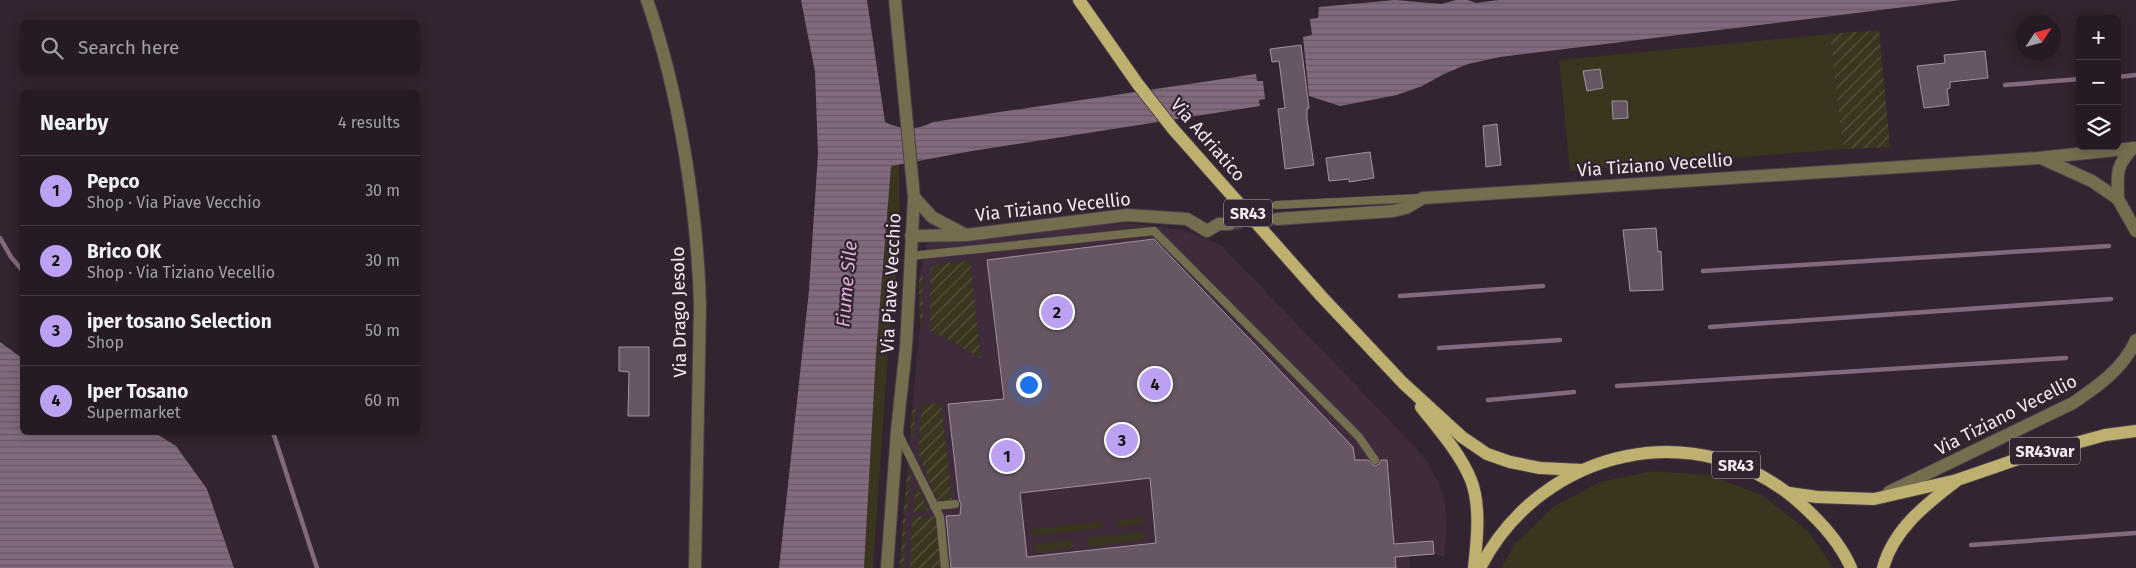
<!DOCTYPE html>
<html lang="en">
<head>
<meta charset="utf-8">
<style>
	body { margin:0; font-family:"Fira Sans",sans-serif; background:#322831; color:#f1f3f6 }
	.controls { position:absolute; right:15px; top:15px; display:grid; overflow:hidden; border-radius:8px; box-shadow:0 2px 12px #0003 }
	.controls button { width:45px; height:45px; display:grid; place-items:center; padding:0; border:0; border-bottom:1px solid #423941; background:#261b24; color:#f1f3f6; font:25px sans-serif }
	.compass { position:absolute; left:2016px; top:15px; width:45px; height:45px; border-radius:50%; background:#261b24; box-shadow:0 2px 12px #0003; rotate:54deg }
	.you { position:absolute; left:1028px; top:384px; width:18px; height:18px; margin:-12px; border:4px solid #fff; border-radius:50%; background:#1a73e8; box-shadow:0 0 0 8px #1a73e833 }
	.badge { display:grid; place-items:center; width:32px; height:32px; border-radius:50%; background:#bca0f2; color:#111; font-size:16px; font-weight:700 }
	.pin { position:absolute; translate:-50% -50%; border:2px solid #fff; box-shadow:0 1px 5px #0006 }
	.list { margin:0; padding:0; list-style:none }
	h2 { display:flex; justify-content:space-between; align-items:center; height:65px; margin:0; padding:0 20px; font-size:21px }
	h2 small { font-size:16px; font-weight:400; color:#a4a1a6 }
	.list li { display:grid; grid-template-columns:32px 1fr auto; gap:15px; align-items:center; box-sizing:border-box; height:70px; padding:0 20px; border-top:1px solid #423941 }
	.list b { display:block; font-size:19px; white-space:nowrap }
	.list p { margin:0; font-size:16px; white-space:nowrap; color:#a4a1a6 }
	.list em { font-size:16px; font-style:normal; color:#a4a1a6 }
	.icon { flex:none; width:28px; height:28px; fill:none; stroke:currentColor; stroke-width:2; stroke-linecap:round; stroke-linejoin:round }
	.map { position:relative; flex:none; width:2136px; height:568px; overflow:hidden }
	.search { position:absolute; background:#261b24; box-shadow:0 2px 12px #0003; left:20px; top:20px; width:400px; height:55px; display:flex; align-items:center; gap:12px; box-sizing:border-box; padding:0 18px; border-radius:8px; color:#a4a1a6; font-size:19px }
	.panel { position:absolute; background:#261b24; box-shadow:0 2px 12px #0003; left:20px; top:90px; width:400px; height:345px; border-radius:8px }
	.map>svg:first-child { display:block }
	.built { fill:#3e2b3c }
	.grass { fill:#39351e }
	.garden { fill:url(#garden-furrows) }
	.water { fill:url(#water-rules) }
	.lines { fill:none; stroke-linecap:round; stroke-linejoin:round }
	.stream { stroke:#826a7e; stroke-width:4.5 }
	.building { fill:#675765; stroke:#a391a0; fill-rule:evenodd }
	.minor-tunnel { stroke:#4f424d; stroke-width:12; stroke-dasharray:12 6; stroke-linecap:butt }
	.service-casing { stroke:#4d404b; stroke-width:9 }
	.minor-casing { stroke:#4d404b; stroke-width:14 }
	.tertiary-casing { stroke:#4d404b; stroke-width:14 }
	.primary-casing { stroke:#4d404b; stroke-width:14 }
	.service { stroke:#746d4e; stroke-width:8 }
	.minor { stroke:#746d4e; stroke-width:12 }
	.tertiary { stroke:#746d4e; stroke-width:12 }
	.primary { stroke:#beb16f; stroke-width:12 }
	.labels { text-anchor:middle; stroke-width:4.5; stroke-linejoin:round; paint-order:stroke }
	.shield { fill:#322430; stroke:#b9aeb7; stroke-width:1 }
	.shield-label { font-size:16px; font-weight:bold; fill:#f3e9f1 }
	.street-label { font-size:18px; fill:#f3e9f1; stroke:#322430 }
	.water-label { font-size:19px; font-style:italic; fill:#ddafd5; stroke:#322430 }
</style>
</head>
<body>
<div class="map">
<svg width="2136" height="568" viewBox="0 0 2136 568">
	<defs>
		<pattern id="garden-furrows" width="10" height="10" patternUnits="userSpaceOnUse" patternTransform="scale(1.25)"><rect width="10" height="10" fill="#39351e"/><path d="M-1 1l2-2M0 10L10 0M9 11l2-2" fill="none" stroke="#56523f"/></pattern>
		<pattern id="water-rules" width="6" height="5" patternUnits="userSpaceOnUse" patternTransform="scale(1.25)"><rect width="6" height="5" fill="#826a7e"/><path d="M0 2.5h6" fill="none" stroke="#665863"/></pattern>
	</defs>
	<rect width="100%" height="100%" fill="#322430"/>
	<polygon class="built" points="1125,223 1184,230 1221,245 1416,448 1428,463 1439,483 1445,503 1447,528 1444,557 1434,554 1409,556 1410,568 900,568 910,432 920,325 919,281 926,244"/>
	<g class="grass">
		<polygon points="1830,34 1843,149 1570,171 1559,60"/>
		<polygon points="899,163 900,235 888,354 873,568 864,568 876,354 891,166"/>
		<polygon points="1652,471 1709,475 1762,495 1807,530 1834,568 1501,568 1515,544 1553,507 1600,482"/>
		<polygon points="1143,517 1143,524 1117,527 1116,520"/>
		<polygon points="1102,521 1103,528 1033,536 1032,529"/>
		<polygon points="1144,531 1145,540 1089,547 1088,538"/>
		<polygon points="1072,539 1073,548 1035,553 1034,544"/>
	</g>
	<g class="garden">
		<polygon points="1879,30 1890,147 1843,149 1830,34"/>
		<polygon points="970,261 981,358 930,330 930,269 938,264"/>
		<polygon points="923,274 923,326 920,325 919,281"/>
		<polygon points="941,403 952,500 937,501 918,452 922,404"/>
		<polygon points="912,409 916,409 913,438 910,432"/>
		<polygon points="908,467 911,473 907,513 903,514"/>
		<polygon points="916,484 929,510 913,513"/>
		<polygon points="938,516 943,568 910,568 912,517"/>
		<polygon points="903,518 906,518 904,568 900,568"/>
	</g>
	<g class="water">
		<path d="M801,0H867L885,122C902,130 916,131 933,122L1256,74L1257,81H1263L1265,99L1259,100L1260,106L972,151L891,166L876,354L864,568H779L809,290L818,154L815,72Z"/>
		<polygon points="1395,0 1441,4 1456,0 1468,0 1476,3 1499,0 1961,0 1500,57 1468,64 1444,74 1422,86 1397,95 1340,106 1309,96 1303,37 1312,35 1310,19 1318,18 1319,7"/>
		<polygon points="0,342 22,358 22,432 155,433 176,446 207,489 234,568 0,568"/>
	</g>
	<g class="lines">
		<g class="stream">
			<polyline points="2117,77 2136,75"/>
			<polyline points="2005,85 2080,79"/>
			<polyline points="0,238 11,257 22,270"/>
			<polyline points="1703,271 2109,246"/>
			<polyline points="1400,296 1543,286"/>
			<polyline points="1710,327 2111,299"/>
			<polyline points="1439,348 1560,340"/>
			<polyline points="1617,386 2066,358"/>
			<polyline points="1488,400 1574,392"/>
			<polyline points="273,432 317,568"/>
			<polyline points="1971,545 2136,533"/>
		</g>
	</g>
	<g class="building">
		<polygon points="1301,45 1309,108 1307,109 1307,119 1314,165 1285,169 1278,109 1285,108 1279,61 1272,62 1270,49"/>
		<polygon points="1985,51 1988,78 1950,82 1950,88 1947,89 1949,105 1924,108 1917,66 1945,63 1944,55"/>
		<polygon points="1600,69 1603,88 1587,91 1583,71"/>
		<polygon points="1612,101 1627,101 1628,118 1613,119"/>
		<polygon points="1497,124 1501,165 1486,167 1483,126"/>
		<polygon points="1370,152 1374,178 1349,182 1349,179 1329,181 1326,158"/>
		<polygon points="1656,228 1658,252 1661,251 1663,290 1630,291 1623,230"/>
		<path d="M1154,239L1353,447L1355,460H1368L1375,466L1379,464L1381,460H1387L1394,544L1433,541L1434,554L1395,557L1396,568H951L946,516L960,515L961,504L959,500L948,404L1004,399L987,260ZM1150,478L1156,543L1027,557L1020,493Z"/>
		<polygon points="619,347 649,347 649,416 628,416 629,372 619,371"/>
	</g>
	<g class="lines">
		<polyline class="minor-tunnel" points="1230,224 1277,219"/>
		<defs>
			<g id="service">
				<polyline points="1276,205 1419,198"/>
				<polyline points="910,256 1154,231 1359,437 1375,460"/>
				<polyline points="898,433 940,517 945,568"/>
				<polyline points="934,506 955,504"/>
			</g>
			<g id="minor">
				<path d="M647,0C679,92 697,207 700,304L695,568"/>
				<polyline points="2041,158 2092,181 2118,199 2136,231"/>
				<path d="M2118,199C2118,174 2114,168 2133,148"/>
				<polyline points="1277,219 1393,211 1406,208 1423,198 2038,158 2136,148"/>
				<polyline points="966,235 1127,215 1187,219 1207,231 1219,224 1230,224"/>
				<polyline points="911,236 966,235 932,217 914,197"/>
				<path d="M1889,492L2073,403C2098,386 2123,369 2136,340"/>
			</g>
			<polyline id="tertiary" points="887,568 897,431 906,347 914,197 895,0"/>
			<g id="primary">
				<polyline points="1079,0 1137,83 1173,129 1322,297 1403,383 1462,437 1487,454 1510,462 1540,468 1582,470"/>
				<path d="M1421,407C1439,430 1460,453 1471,480C1481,506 1477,541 1474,568"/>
				<polyline points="1789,493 1817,497 1874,499 1957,480 2021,458 2105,435 2136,431"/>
				<path d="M1480,568C1542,447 1700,412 1802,505C1822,523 1841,544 1851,568"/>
				<path d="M1883,568C1893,530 1925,505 1955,482"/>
			</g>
		</defs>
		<use href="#service" class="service-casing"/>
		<use href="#minor" class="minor-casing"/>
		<use href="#tertiary" class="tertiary-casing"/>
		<use href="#primary" class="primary-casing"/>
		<use href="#service" class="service"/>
		<use href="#minor" class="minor"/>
		<use href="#tertiary" class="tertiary"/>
		<use href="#primary" class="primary"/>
	</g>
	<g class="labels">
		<g class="shield">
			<rect x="1224" y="199.5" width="48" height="27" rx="4"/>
			<rect x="2010" y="437.5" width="70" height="27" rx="4"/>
			<rect x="1712" y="451.5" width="48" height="27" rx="4"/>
		</g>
		<g class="shield-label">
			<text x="1248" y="219">SR43</text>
			<text x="2045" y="457">SR43var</text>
			<text x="1736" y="471">SR43</text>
		</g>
		<g class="street-label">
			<text transform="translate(1208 140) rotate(49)" y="6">Via Adriatico</text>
			<text transform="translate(1655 165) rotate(-4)" y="6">Via Tiziano Vecellio</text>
			<text transform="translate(1053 207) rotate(-6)" y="6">Via Tiziano Vecellio</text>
			<text transform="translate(891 283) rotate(-87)" y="6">Via Piave Vecchio</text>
			<text transform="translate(679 312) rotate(-91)" y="6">Via Drago Jesolo</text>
			<text transform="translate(2006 415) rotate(-27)" y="6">Via Tiziano Vecellio</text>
		</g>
		<g class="water-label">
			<text transform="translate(846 284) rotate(-85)" y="7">Fiume Sile</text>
		</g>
	</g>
</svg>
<div class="controls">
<button>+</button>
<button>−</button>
<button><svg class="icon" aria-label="layers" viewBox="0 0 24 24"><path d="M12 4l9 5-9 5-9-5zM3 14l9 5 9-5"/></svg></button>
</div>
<svg class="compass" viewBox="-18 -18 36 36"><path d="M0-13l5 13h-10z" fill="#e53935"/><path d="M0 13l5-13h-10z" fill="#a4a1a6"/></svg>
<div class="you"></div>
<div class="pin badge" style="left:1007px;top:456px">1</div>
<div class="pin badge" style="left:1057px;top:312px">2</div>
<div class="pin badge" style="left:1122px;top:440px">3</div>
<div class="pin badge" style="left:1155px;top:384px">4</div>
<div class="search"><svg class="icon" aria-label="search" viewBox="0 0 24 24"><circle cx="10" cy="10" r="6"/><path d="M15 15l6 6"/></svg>Search here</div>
<section class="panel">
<h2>Nearby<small>4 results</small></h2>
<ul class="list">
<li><span class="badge">1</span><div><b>Pepco</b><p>Shop · Via Piave Vecchio</p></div><em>30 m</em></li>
<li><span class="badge">2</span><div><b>Brico OK</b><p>Shop · Via Tiziano Vecellio</p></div><em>30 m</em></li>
<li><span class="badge">3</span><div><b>iper tosano Selection</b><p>Shop</p></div><em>50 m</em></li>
<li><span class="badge">4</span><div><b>Iper Tosano</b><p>Supermarket</p></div><em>60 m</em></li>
</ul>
</section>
</div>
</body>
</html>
